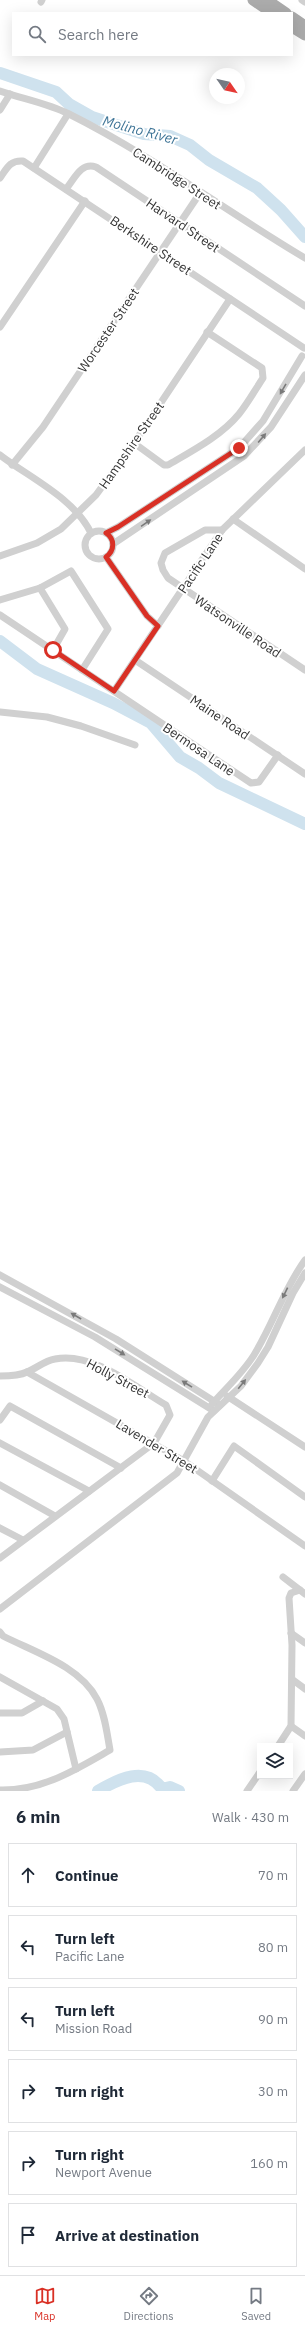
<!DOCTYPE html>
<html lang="en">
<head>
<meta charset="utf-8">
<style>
	body { margin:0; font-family:"IBM Plex Sans",sans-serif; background:#f6f6f7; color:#1f2937 }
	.controls { position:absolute; right:12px; bottom:12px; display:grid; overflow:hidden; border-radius:0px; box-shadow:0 4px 16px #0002 }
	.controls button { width:36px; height:36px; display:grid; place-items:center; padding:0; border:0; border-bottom:1px solid #e0e1e3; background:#fff; color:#1f2937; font:20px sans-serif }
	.compass { position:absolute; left:209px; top:68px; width:36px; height:36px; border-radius:50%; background:#fff; box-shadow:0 4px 16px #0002; rotate:124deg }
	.stop { position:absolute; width:12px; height:12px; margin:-9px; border:3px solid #d93025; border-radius:50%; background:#fff }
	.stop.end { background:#d93025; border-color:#fff; box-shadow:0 1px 4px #0008 }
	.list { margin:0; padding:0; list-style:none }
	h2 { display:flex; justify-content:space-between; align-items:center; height:52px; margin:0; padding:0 16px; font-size:17px }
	h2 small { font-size:13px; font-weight:400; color:#747a83 }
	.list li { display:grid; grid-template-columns:26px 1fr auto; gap:12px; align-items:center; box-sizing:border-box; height:64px; margin:0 8px 8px; padding:0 8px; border:1px solid #e0e1e3; border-radius:0px }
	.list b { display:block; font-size:15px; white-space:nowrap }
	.list p { margin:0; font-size:13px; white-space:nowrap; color:#747a83 }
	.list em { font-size:13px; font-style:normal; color:#747a83 }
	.icon { flex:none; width:22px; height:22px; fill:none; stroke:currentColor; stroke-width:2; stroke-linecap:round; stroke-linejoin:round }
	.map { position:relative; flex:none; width:305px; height:1791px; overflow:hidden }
	.search { position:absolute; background:#fff; box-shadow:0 4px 16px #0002; left:12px; right:12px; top:12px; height:44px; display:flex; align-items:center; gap:10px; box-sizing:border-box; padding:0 14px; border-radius:0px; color:#747a83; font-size:15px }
	.sheet { height:484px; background:#fff }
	nav { display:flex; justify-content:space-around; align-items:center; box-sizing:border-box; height:56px; border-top:1px solid #e0e1e3; background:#fff; font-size:11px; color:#747a83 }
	nav a { display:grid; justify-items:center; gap:2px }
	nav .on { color:#d93025 }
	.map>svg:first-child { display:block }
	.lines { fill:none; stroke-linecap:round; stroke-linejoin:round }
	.river { stroke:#cfe2ee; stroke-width:12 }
	.minor { stroke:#d0d0d0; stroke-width:7 }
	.primary { stroke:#ababab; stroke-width:11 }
	.oneway { fill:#7a7a7a }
	.route { stroke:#d93025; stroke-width:5 }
	.labels { text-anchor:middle; stroke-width:4; stroke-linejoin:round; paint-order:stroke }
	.street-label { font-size:13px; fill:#333; stroke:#fff }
	.water-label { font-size:14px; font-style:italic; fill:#3f7597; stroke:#fff }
</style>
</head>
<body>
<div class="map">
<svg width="305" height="1791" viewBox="0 0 305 1791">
	<rect width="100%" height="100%" fill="#fff"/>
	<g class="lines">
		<g class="river">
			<polyline points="0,73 56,92 69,104 92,117 144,134 170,136 190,145 209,160 257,188 281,210 305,237"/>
			<polyline points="0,641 37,669 113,703 151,723 180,757 199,768 219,783 305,824"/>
			<path d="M98,1791C118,1779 146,1765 162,1789L170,1787L179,1791"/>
		</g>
		<g class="minor">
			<polyline points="302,0 305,2"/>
			<polyline points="41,2 42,0"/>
			<path d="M0,91C23,99 47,103 69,114C151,155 226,211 305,258"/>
			<polyline points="0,110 10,94"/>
			<polyline points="34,168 68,114"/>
			<path d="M0,178C7,168 10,160 23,161L304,348"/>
			<path d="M66,189C75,178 81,162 96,167L305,306"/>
			<polyline points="0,327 85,201"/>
			<path d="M134,443L164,465H168C192,451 221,436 239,414C248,403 255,390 263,378L262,368L207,332"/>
			<path d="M0,455C30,478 74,498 91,533"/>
			<polyline points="12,465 43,427 200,193"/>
			<polyline points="233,519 305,569"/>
			<polyline points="222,530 205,530 165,553 161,563 163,570 168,578 305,670"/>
			<circle cx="99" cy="545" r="14"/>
			<polyline points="106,533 118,527 239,448 263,421 302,356"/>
			<polyline points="113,544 244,456 271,427 305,375"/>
			<polyline points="0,556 37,543 61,529 96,495 134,443 230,299"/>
			<polyline points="106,557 147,616 158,626"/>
			<polyline points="40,588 65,629 53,650"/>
			<polyline points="0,600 40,588 71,571 108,629 82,670"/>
			<polyline points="0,615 251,783 259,782 278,755"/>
			<polyline points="135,660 305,774"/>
			<polyline points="114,691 222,530 305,450"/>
			<polyline points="0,712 47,717 81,726 135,745"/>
			<polyline points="0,1275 116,1339 220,1405"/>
			<polyline points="0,1287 95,1337 214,1411"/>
			<polyline points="27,1372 184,1461 305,1546"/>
			<path d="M0,1376C9,1376 19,1376 27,1372C37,1368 44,1361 55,1359C92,1351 135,1387 166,1405L170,1415L154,1443L0,1558"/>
			<polyline points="227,1396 305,1447"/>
			<path d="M212,1404C226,1388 242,1374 254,1355C273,1324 284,1289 305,1260"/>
			<polyline points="0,1420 10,1406 121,1468"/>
			<polyline points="0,1443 89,1491"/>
			<polyline points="212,1481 234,1446 305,1497"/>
			<polyline points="0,1485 55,1516"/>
			<polyline points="0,1528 23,1540"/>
			<polyline points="283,1577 305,1594"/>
			<polyline points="0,1609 177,1473 208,1417 241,1386 258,1363 268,1347 293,1293 305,1273"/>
			<path d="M0,1632L3,1636C34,1652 80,1666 97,1699C105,1714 107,1734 110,1750C75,1770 42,1791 0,1790"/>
			<polyline points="291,1633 305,1643"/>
			<polyline points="0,1677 57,1709 64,1719 76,1769"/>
			<polyline points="293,1680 305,1689"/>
			<polyline points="0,1713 22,1713 43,1701"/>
			<polyline points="291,1726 305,1736"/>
			<polyline points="278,1746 291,1726 292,1645 289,1598 291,1593 300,1590"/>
			<polyline points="0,1752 33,1750 67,1732"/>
			<polyline points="247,1791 260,1772"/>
			<polyline points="293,1791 305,1774"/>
		</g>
		<g class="primary">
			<polyline points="253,0 272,13"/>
			<polyline points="267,0 286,13"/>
			<polyline points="292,17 305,26"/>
			<polyline points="292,27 305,35"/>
		</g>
	</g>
	<defs><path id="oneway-solid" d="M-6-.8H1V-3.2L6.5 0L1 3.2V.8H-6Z"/></defs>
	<g class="oneway">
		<use href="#oneway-solid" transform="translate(283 389) rotate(120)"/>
		<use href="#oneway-solid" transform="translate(262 438) rotate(-50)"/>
		<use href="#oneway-solid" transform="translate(146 523) rotate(-34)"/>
		<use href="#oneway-solid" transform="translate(285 1293) rotate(116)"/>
		<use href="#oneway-solid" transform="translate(76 1316) rotate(-150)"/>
		<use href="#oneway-solid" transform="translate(120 1352) rotate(32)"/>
		<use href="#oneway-solid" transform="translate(187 1384) rotate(-148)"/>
		<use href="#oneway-solid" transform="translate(242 1384) rotate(-51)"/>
	</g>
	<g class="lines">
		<path class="route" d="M53,650L114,691L158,626L147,616L106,557C115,550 115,539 106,533L118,527L239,448"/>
	</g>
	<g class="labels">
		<g class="street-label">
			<text transform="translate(177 178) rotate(33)" y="5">Cambridge Street</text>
			<text transform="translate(183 225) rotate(34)" y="5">Harvard Street</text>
			<text transform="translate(151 245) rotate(34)" y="5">Berkshire Street</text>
			<text transform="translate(108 330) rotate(-56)" y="5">Worcester Street</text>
			<text transform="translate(131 445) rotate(-55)" y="5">Hampshire Street</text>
			<text transform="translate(200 563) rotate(-56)" y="5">Pacific Lane</text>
			<text transform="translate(238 626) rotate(34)" y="5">Watsonville Road</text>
			<text transform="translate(220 717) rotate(34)" y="5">Maine Road</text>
			<text transform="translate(199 749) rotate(34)" y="5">Bermosa Lane</text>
			<text transform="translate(118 1378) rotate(28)" y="5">Holly Street</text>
			<text transform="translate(157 1446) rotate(31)" y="5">Lavender Street</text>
		</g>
		<g class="water-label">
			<text transform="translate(140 130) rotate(15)" y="5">Molino River</text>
		</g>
	</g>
</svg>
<div class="controls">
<button><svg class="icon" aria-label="layers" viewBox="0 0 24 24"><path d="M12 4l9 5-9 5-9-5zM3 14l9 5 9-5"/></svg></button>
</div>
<svg class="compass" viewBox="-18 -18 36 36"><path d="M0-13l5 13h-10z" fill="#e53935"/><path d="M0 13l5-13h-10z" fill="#747a83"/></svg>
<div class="stop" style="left:53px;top:650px"></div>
<div class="stop end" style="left:239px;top:448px"></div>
<div class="search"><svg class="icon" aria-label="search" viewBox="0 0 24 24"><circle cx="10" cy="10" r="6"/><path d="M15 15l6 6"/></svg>Search here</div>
</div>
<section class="sheet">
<h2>6 min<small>Walk · 430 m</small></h2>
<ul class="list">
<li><svg class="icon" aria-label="ahead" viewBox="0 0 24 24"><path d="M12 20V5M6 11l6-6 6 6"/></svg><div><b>Continue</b></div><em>70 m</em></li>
<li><svg class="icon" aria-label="left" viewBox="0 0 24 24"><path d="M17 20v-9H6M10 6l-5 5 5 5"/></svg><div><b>Turn left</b><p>Pacific Lane</p></div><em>80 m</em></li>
<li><svg class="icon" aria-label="left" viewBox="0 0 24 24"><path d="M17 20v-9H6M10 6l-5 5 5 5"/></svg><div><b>Turn left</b><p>Mission Road</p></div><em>90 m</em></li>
<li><svg class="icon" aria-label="right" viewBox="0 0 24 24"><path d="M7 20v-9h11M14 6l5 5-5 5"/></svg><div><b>Turn right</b></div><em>30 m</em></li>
<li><svg class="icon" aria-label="right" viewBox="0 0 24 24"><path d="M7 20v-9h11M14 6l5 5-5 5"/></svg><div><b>Turn right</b><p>Newport Avenue</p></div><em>160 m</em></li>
<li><svg class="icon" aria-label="arrive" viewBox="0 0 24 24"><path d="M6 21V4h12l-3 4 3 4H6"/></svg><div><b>Arrive at destination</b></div></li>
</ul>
</section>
<nav>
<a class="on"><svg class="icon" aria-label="map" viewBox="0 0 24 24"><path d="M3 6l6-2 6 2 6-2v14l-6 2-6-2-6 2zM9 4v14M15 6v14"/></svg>Map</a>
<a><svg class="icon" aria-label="directions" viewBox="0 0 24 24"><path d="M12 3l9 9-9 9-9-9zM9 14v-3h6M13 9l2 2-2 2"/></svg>Directions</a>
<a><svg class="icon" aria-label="saved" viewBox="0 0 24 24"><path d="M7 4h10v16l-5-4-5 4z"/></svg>Saved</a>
</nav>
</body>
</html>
